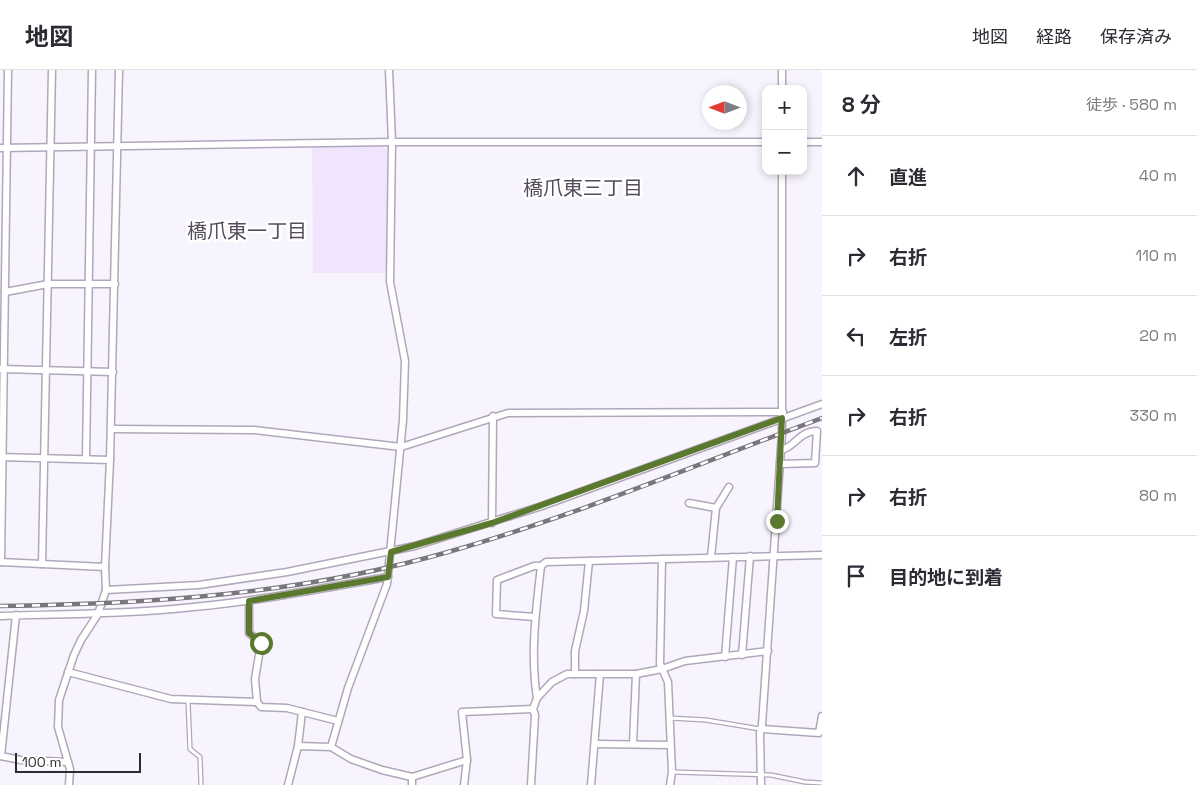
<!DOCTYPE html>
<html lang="ja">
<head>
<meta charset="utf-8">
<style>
	body { margin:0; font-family:"Space Grotesk","Noto Sans JP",sans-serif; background:#f2f2f3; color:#2b2b33 }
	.controls { position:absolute; right:15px; top:15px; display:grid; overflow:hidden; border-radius:10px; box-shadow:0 2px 8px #0003 }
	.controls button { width:45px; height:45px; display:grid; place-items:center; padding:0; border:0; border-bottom:1px solid #e1e1e2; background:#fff; color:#2b2b33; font:25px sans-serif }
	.compass { position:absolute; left:702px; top:15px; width:45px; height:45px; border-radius:50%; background:#fff; box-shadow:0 2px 8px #0003; rotate:270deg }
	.scale { position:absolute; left:15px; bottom:12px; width:126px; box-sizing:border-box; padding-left:5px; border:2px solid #2e2a32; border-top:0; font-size:14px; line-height:18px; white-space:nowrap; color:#2e2a32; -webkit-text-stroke:4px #fff; paint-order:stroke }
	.stop { position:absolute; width:15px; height:15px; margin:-11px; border:4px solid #5b792e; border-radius:50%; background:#fff }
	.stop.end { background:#5b792e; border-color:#fff; box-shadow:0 1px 5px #0008 }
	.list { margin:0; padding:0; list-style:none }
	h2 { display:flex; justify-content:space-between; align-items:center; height:65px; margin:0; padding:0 20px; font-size:21px }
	h2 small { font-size:16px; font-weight:400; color:#7c7c81 }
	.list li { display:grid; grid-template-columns:32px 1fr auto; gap:15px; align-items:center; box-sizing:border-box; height:80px; padding:0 20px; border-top:1px solid #e1e1e2 }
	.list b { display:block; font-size:19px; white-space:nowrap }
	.list em { font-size:16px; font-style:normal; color:#7c7c81 }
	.icon { flex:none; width:28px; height:28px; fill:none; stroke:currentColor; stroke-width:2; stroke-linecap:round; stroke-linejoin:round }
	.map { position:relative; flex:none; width:822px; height:715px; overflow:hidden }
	header { display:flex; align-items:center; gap:30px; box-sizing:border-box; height:70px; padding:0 25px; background:#fff; border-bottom:1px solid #e1e1e2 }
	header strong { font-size:24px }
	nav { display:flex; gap:28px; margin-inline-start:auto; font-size:18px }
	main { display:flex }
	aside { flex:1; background:#fff }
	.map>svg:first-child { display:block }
	.built { fill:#f0e5fc }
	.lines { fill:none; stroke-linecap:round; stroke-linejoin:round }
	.lane-casing { stroke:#b1a7bb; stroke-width:5.5 }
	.street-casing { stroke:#b1a7bb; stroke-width:9 }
	.lane { stroke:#fff; stroke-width:3 }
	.street { stroke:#fff; stroke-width:6 }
	.rail-casing { stroke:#7a767e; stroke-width:4.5 }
	.rail { stroke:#fff; stroke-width:2.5; stroke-dasharray:8; stroke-linecap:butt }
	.route { stroke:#5b792e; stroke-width:6 }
	.labels { text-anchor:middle; stroke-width:5; stroke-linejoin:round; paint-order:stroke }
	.neighbourhood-label { font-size:20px; fill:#544c5d; stroke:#fff }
</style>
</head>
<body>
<header>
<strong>地図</strong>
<nav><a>地図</a><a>経路</a><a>保存済み</a></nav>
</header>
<main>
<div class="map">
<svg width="822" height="715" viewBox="0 0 822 715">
	<rect width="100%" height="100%" fill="#f8f4fd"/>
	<polygon class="built" points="312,77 383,77 387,80 387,203 313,203"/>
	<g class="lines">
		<defs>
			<g id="lane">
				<polyline points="188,631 190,679 200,687 201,715"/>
				<polyline points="670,648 706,650 760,659"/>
				<polyline points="672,702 771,705 805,712 822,713"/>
			</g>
			<g id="street">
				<polyline points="782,0 782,19"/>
				<polyline points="803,72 822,72"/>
				<polyline points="0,78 392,72 766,72"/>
				<polyline points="5,222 48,214 115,214"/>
				<polyline points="1,299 113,302"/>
				<polyline points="112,359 254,360 401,377 508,343 783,342"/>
				<polyline points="0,387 110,390 105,497 106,520 98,544 81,570 74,585 59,630 58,657 70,699 69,715"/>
				<polyline points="86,389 92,0"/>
				<polyline points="110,390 119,0"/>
				<path d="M780,394L815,393L817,361C799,361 794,378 781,380"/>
				<polyline points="689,433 716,438"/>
				<polyline points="492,453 493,346"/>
				<polyline points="711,487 716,438 729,417"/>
				<polyline points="662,489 660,594 668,612 672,702 670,715"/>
				<polyline points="0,492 105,497"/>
				<polyline points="1,492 8,0"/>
				<polyline points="42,494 52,0"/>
				<polyline points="106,520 199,515 287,502 415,476 542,436 822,334"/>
				<polyline points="249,531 249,563 261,573 255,609 257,632"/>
				<path d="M0,546C65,544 129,544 193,537C259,531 323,518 388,507"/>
				<polyline points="535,547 496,544 497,510 534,496 541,496"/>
				<polyline points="742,585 750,486"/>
				<polyline points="725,587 733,487"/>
				<polyline points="68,602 171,629 257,632 261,637 287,638 338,651"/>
				<polyline points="575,604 575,581 584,541 589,491"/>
				<path d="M537,628C530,584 536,540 541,496L546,492L822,485"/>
				<polyline points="533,639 537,628 552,612 567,604 636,604 662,599 685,591 768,581"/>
				<polyline points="761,659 819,663 822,646"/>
				<polyline points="595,674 670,675"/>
				<polyline points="633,674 636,604"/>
				<polyline points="298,676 302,642"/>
				<polyline points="331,677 348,618 387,514 403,350 405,291 390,212 392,72 389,0"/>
				<polyline points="0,686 21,690 68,692"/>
				<polyline points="1,686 16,545"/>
				<polyline points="288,715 298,676 331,677 351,689 382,700 412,707 467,690"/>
				<polyline points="412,715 412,707"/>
				<polyline points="464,715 467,690 462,642 533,639 535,645 531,715"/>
				<polyline points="591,715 600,604"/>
				<polyline points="761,715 760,663 762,655 782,363 782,101"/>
			</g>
		</defs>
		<use href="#lane" class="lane-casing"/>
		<use href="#street" class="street-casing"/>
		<use href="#lane" class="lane"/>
		<use href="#street" class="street"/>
		<defs>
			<path id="rail" d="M0,536C151,534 302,524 448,482C575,446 698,394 822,348"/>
		</defs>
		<use href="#rail" class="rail-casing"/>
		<use href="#rail" class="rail"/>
	</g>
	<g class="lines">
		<polyline class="route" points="261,573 249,563 249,531 388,507 391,482 492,453 782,348 777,451"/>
	</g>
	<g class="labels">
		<g class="neighbourhood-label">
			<text x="583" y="125">橋爪東三丁目</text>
			<text x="247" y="168">橋爪東一丁目</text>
		</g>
	</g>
</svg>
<div class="controls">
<button>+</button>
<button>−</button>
</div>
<svg class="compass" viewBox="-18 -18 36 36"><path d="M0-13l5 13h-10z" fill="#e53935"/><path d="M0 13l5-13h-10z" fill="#7c7c81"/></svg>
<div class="scale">100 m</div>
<div class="stop" style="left:261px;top:573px"></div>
<div class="stop end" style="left:777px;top:451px"></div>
</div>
<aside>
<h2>8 分<small>徒歩 · 580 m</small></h2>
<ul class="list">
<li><svg class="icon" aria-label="ahead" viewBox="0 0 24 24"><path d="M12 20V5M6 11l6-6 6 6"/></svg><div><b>直進</b></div><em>40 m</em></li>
<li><svg class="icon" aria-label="right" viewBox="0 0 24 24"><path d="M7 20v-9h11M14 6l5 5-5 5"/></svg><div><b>右折</b></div><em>110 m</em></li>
<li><svg class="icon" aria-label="left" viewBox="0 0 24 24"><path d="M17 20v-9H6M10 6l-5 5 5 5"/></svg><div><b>左折</b></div><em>20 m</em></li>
<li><svg class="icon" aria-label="right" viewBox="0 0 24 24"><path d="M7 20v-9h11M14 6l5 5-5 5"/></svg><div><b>右折</b></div><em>330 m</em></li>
<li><svg class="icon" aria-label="right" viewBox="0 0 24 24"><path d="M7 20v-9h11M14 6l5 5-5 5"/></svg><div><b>右折</b></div><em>80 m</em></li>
<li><svg class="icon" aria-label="arrive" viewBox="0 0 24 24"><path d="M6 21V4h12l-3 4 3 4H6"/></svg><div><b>目的地に到着</b></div></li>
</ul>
</aside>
</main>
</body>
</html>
